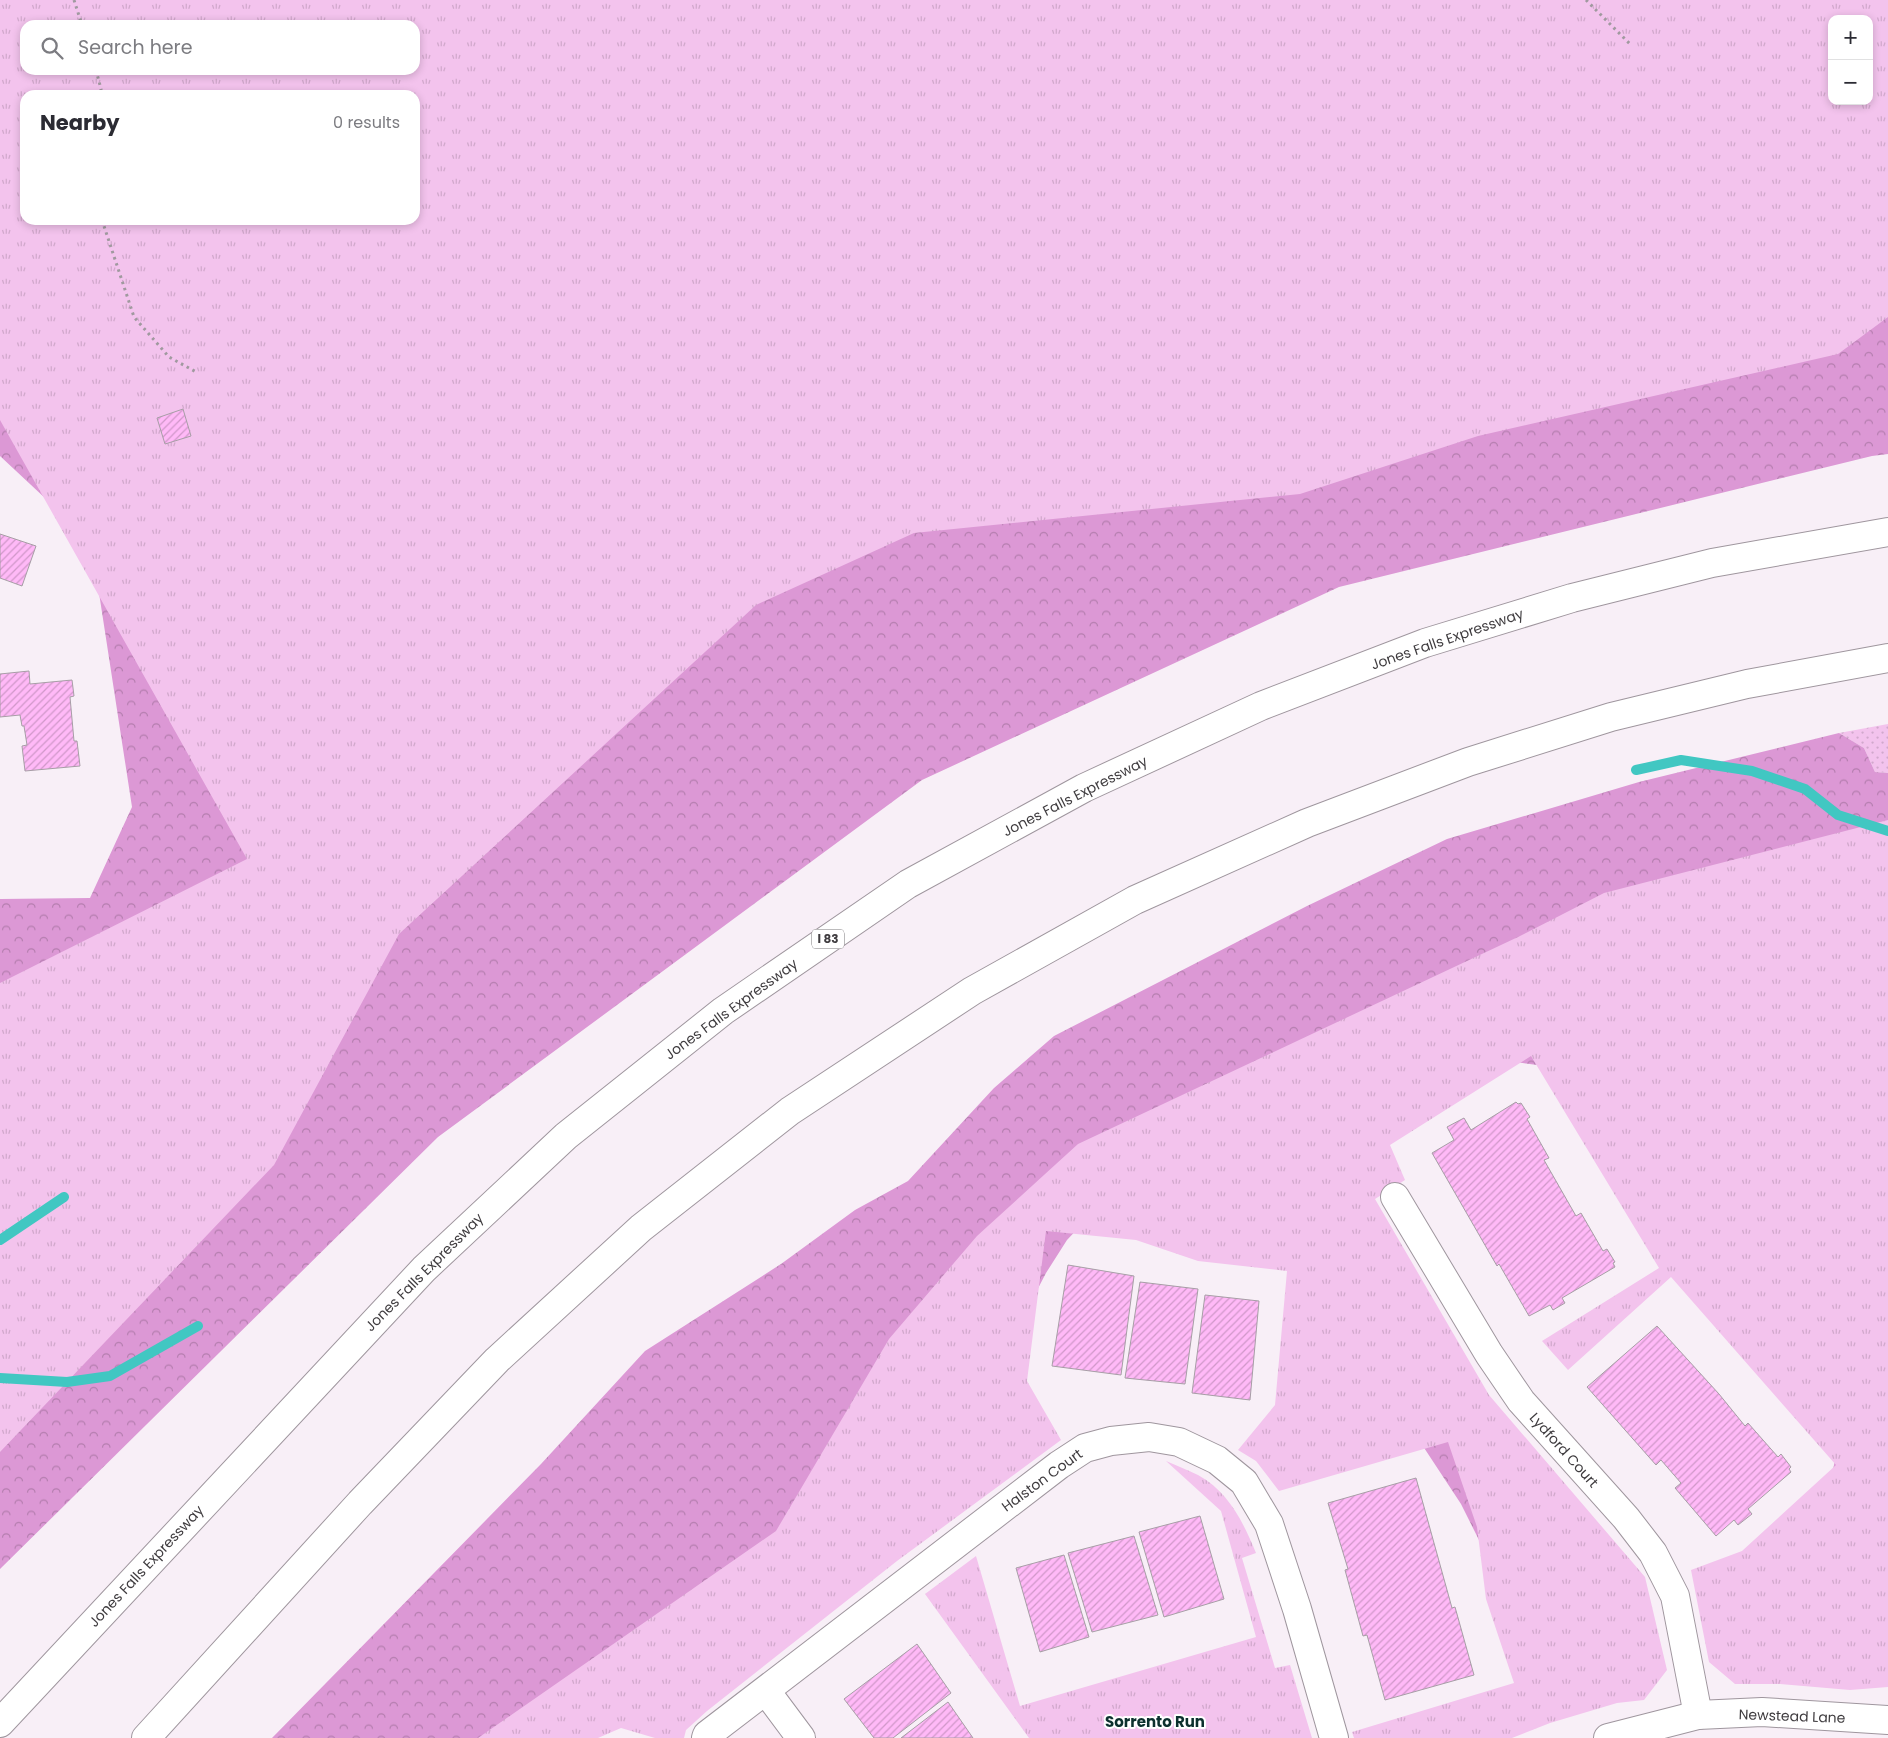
<!DOCTYPE html>
<html lang="en">
<head>
<meta charset="utf-8">
<style>
	body { margin:0; font-family:Poppins,sans-serif; background:#f2f2f3; color:#2b2b33 }
	.controls { position:absolute; right:15px; top:15px; display:grid; overflow:hidden; border-radius:10px; box-shadow:0 2px 8px #0003 }
	.controls button { width:45px; height:45px; display:grid; place-items:center; padding:0; border:0; border-bottom:1px solid #e1e1e2; background:#fff; color:#2b2b33; font:25px sans-serif }
	.list { margin:0; padding:0; list-style:none }
	h2 { display:flex; justify-content:space-between; align-items:center; height:65px; margin:0; padding:0 20px; font-size:21px }
	h2 small { font-size:16px; font-weight:400; color:#7c7c81 }
	.icon { flex:none; width:28px; height:28px; fill:none; stroke:currentColor; stroke-width:2; stroke-linecap:round; stroke-linejoin:round }
	.map { position:relative; flex:none; width:1888px; height:1738px; overflow:hidden }
	.search { position:absolute; background:#fff; box-shadow:0 2px 8px #0003; left:20px; top:20px; width:400px; height:55px; display:flex; align-items:center; gap:12px; box-sizing:border-box; padding:0 18px; border-radius:15px; color:#7c7c81; font-size:19px }
	.panel { position:absolute; background:#fff; box-shadow:0 2px 8px #0003; left:20px; top:90px; width:400px; height:135px; border-radius:15px }
	.map>svg:first-child { display:block }
	.grass { fill:url(#grass-dots) }
	.forest { fill:url(#forest-crowns); fill-rule:evenodd }
	.park { fill:url(#park-tufts); fill-rule:evenodd }
	.lines { fill:none; stroke-linecap:round; stroke-linejoin:round }
	.stream { stroke:#41c7c2; stroke-width:10 }
	.building { fill:url(#building-hatch); stroke:#a79ea6 }
	.minor-casing { stroke:#9f969e; stroke-width:30 }
	.motorway-casing { stroke:#9f969e; stroke-width:30 }
	.path { stroke:#a0999f; stroke-width:3; stroke-dasharray:2.5 4; stroke-linecap:butt }
	.minor { stroke:#fff; stroke-width:28 }
	.motorway { stroke:#fff; stroke-width:28 }
	.labels { text-anchor:middle; stroke-width:4; stroke-linejoin:round; paint-order:stroke }
	.shield { fill:#fff; stroke:#797679; stroke-width:1 }
	.shield-label { font-size:12px; font-weight:bold; fill:#3f3c3f }
	.street-label { font-size:14px; fill:#3f3c3f; stroke:#fff }
	.neighbourhood-label { font-size:15px; font-weight:bold; fill:#0c302e; stroke:#fff }
</style>
</head>
<body>
<div class="map">
<svg width="1888" height="1738" viewBox="0 0 1888 1738">
	<defs>
		<pattern id="grass-dots" width="8" height="8" patternUnits="userSpaceOnUse" patternTransform="scale(1.25)"><rect width="8" height="8" fill="#f3c3ed"/><path d="M2 2h.1M6 6h.1" fill="none" stroke="#d1a8cc" stroke-width="1.8" stroke-linecap="round"/></pattern>
		<pattern id="forest-crowns" width="20" height="18" patternUnits="userSpaceOnUse" patternTransform="scale(1.25)"><rect width="20" height="18" fill="#dc98d5"/><path d="M2 6a3 3 0 1 1 6 0M12 15a3 3 0 1 1 6 0" fill="none" stroke="#b47dae"/></pattern>
		<pattern id="park-tufts" width="24" height="20" patternUnits="userSpaceOnUse" patternTransform="scale(1.25)"><rect width="24" height="20" fill="#f3c3ed"/><path d="M3 7l-1-3M5 7V3M7 7l1-3M15 17l-1-3M17 17v-4M19 17l1-3" fill="none" stroke="#d1a8cc"/></pattern>
		<pattern id="building-hatch" width="6" height="6" patternUnits="userSpaceOnUse" patternTransform="scale(1.25)"><rect width="6" height="6" fill="#ffb9f7"/><path d="M-1 1l2-2M0 6l6-6M5 7l2-2" fill="none" stroke="#d098c9"/></pattern>
	</defs>
	<rect width="100%" height="100%" fill="#f8eff7"/>
	<polygon class="grass" points="1888,724 1888,773 1875,772 1864,748 1839,733"/>
	<g class="forest">
		<path d="M0,0H1888V454L1872,456L1339,587L922,780L438,1137L0,1569V899L90,898L132,807L91,541L0,456ZM1832,19H1869V101H1832ZM25,25H415V70H25ZM25,95H415V220H25Z"/>
		<polygon points="1839,733 1864,748 1875,772 1888,773 1888,1445 1833,1470 1836,1455 1537,1065 1494,1059 1396,1097 1365,1205 1501,1584 1461,1504 1411,1428 1286,1266 1098,1207 1067,1240 1046,1273 1020,1323 1005,1373 532,1738 272,1738 541,1464 645,1351 781,1264 855,1210 908,1181 994,1088 1054,1036 1307,906 1447,839 1639,782"/>
	</g>
	<g class="park">
		<path d="M0,0H1888V317L1838,354L1478,436L1300,494L914,533L756,605L399,934L274,1165L0,1452V983L247,859L0,420ZM1832,19H1869V101H1832ZM25,25H415V70H25ZM25,95H415V220H25Z"/>
		<polygon points="1888,820 1888,1687 1850,1690 1780,1684 1735,1684 1709,1662 1691,1570 1742,1551 1836,1465 1671,1277 1568,1370 1542,1341 1659,1268 1531,1056 1390,1145 1405,1180 1375,1199 1489,1395 1645,1577 1667,1670 1644,1700 1617,1703 1550,1723 1512,1738 1354,1738 1352,1732 1514,1683 1486,1599 1477,1527 1448,1442 1279,1491 1256,1461 1238,1450 1275,1405 1287,1271 1198,1261 1136,1240 1046,1231 1027,1381 1061,1440 897,1561 707,1711 686,1730 684,1738 655,1738 621,1728 598,1738 478,1738 776,1531 889,1339 977,1236 1078,1144 1518,937 1604,893"/>
		<path d="M1166,1461C1177,1466 1188,1470 1198,1475C1229,1492 1243,1522 1256,1553L1242,1558L1275,1668L1290,1665L1312,1738H1029L925,1594L976,1556L1020,1706L1256,1637L1221,1511Z"/>
	</g>
	<g class="lines">
		<g class="stream">
			<polyline points="1636,770 1681,760 1752,771 1805,789 1838,815 1888,831"/>
			<polyline points="0,1240 64,1197"/>
			<polyline points="0,1378 67,1382 110,1376 198,1326"/>
		</g>
	</g>
	<g class="building">
		<polygon points="183,409 191,436 165,444 157,418"/>
		<polygon points="0,534 36,546 22,586 0,578"/>
		<polygon points="29,671 30,684 72,680 74,696 70,697 74,741 77,741 80,766 25,771 22,746 27,745 24,726 22,726 20,715 0,717 0,674"/>
		<polygon points="1516,1102 1518,1104 1521,1103 1530,1117 1527,1119 1549,1158 1544,1160 1576,1216 1581,1213 1603,1251 1607,1249 1615,1262 1613,1263 1615,1267 1562,1298 1565,1303 1553,1310 1550,1305 1529,1316 1499,1264 1497,1266 1432,1153 1454,1140 1447,1127 1464,1118 1471,1130"/>
		<polygon points="1068,1265 1134,1276 1121,1375 1052,1366"/>
		<polygon points="1140,1282 1198,1289 1185,1384 1125,1378"/>
		<polygon points="1205,1295 1259,1301 1250,1400 1192,1393"/>
		<polygon points="1657,1326 1719,1394 1745,1426 1748,1423 1778,1457 1781,1454 1791,1467 1789,1469 1791,1472 1748,1509 1752,1514 1738,1525 1734,1520 1716,1536 1675,1488 1681,1483 1661,1460 1656,1465 1587,1387"/>
		<polygon points="1416,1478 1452,1608 1455,1607 1474,1675 1385,1700 1367,1635 1363,1636 1345,1570 1348,1569 1328,1503"/>
		<polygon points="1200,1516 1224,1599 1164,1617 1139,1532"/>
		<polygon points="1134,1536 1158,1615 1092,1632 1068,1553"/>
		<polygon points="1064,1555 1089,1637 1040,1652 1016,1568"/>
		<polygon points="917,1644 951,1693 893,1738 874,1738 844,1699"/>
		<polygon points="948,1702 973,1738 901,1738"/>
	</g>
	<g class="lines">
		<defs>
			<g id="minor">
				<polyline points="1395,1197 1489,1354 1521,1401 1626,1518 1653,1553 1675,1596 1698,1715"/>
				<polyline points="766,1691 801,1738"/>
				<polyline points="706,1738 707,1735 1059,1465 1085,1448 1111,1441 1149,1437 1179,1442 1217,1460 1244,1482 1269,1524 1297,1609 1334,1738"/>
				<polyline points="1608,1738 1698,1715 1762,1712 1888,1720"/>
			</g>
			<g id="motorway">
				<polyline points="0,1723 424,1269 566,1136 723,1011 908,884 1084,788 1261,706 1425,643 1572,598 1712,563 1888,532"/>
				<polyline points="146,1738 360,1503 497,1360 641,1228 790,1111 972,991 1135,900 1307,823 1468,762 1611,717 1747,684 1888,658"/>
			</g>
		</defs>
		<use href="#minor" class="minor-casing"/>
		<use href="#motorway" class="motorway-casing"/>
		<g class="path">
			<polyline points="74,0 82,25"/>
			<polyline points="1586,0 1631,45"/>
			<polyline points="96,70 101,89 101,95"/>
			<polyline points="102,220 134,317 169,357 198,373"/>
		</g>
		<use href="#minor" class="minor"/>
		<use href="#motorway" class="motorway"/>
	</g>
	<g class="labels">
		<rect class="shield" x="812" y="929.5" width="32" height="19" rx="4"/>
		<g class="shield-label">
			<text x="828" y="943">I 83</text>
		</g>
		<g class="street-label">
			<text transform="translate(1447 639) rotate(-19)" y="5">Jones Falls Expressway</text>
			<text transform="translate(1075 796) rotate(-27)" y="5">Jones Falls Expressway</text>
			<text transform="translate(731 1009) rotate(-36)" y="5">Jones Falls Expressway</text>
			<text transform="translate(424 1272) rotate(-45)" y="5">Jones Falls Expressway</text>
			<text transform="translate(1564 1450) rotate(48)" y="5">Lydford Court</text>
			<text transform="translate(1042 1480) rotate(-36)" y="5">Halston Court</text>
			<text transform="translate(146 1566) rotate(-47)" y="5">Jones Falls Expressway</text>
			<text transform="translate(1792 1716) rotate(2)" y="5">Newstead Lane</text>
		</g>
		<g class="neighbourhood-label">
			<text x="1155" y="1727">Sorrento Run</text>
		</g>
	</g>
</svg>
<div class="controls">
<button>+</button>
<button>−</button>
</div>
<div class="search"><svg class="icon" aria-label="search" viewBox="0 0 24 24"><circle cx="10" cy="10" r="6"/><path d="M15 15l6 6"/></svg>Search here</div>
<section class="panel">
<h2>Nearby<small>0 results</small></h2>
<ul class="list">
</ul>
</section>
</div>
</body>
</html>
